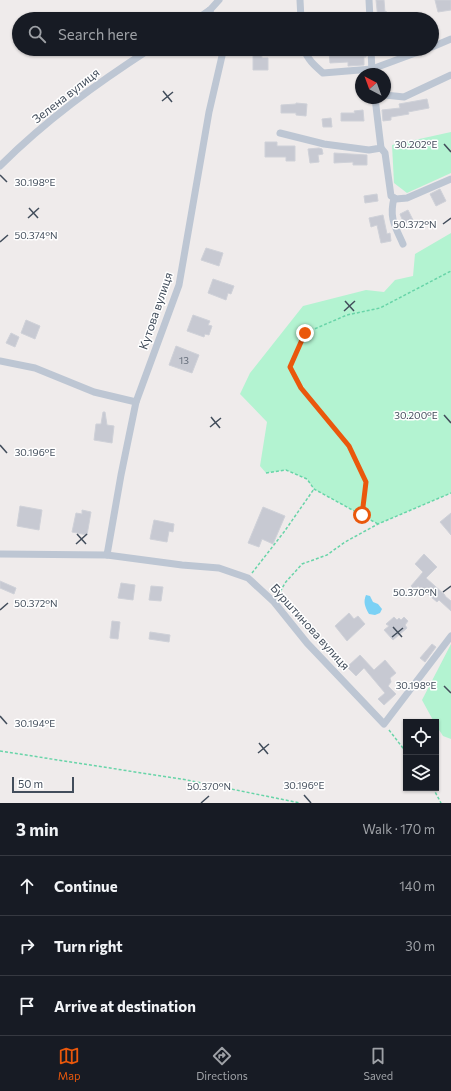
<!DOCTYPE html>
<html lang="en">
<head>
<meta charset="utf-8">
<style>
	body { margin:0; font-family:Commissioner,sans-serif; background:#20242c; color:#f1f3f6 }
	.controls { position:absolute; right:12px; bottom:12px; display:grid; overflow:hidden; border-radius:0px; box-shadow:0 1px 3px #0004 }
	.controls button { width:36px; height:36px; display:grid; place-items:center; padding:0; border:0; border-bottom:1px solid #363941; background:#171b24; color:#f1f3f6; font:20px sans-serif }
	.compass { position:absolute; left:355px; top:68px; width:36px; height:36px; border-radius:50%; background:#171b24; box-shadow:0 1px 3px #0004; rotate:319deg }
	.scale { position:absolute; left:12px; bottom:10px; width:62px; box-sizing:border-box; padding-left:4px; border:2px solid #424d5b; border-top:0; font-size:11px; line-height:14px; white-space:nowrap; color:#424d5b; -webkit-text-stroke:3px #fff; paint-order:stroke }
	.stop { position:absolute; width:12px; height:12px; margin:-9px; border:3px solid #ea580c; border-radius:50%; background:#fff }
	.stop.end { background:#ea580c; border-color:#fff; box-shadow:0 1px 4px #0008 }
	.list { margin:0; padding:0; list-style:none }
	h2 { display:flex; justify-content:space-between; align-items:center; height:52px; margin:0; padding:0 16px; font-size:17px }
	h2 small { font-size:13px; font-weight:400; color:#9ea1a6 }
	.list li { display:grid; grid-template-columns:26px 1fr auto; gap:12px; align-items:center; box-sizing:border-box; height:60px; padding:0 16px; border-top:1px solid #363941 }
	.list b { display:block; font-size:15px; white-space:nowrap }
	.list em { font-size:13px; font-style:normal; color:#9ea1a6 }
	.icon { flex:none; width:22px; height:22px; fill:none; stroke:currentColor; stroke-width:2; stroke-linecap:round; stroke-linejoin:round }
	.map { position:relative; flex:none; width:451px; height:803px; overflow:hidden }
	.search { position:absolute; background:#171b24; box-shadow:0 1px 3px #0004; left:12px; right:12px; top:12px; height:44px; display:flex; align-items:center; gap:10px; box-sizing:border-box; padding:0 14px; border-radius:22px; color:#9ea1a6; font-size:15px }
	.sheet { height:232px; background:#171b24 }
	nav { display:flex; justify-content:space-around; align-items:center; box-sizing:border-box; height:56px; border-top:1px solid #363941; background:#171b24; font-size:11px; color:#9ea1a6 }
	nav a { display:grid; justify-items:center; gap:2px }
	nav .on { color:#ea580c }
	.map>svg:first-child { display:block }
	.green { fill:#b3f3d1 }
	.water { fill:#7bd1f5 }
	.building { fill:#c7c9d2; stroke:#cfd1d8 }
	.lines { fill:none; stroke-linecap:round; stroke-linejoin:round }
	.path { stroke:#68d4a8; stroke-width:1.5; stroke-dasharray:3 2; stroke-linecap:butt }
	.minor { stroke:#bdc6d3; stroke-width:7 }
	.route { stroke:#ea580c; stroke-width:5 }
	.ticks { fill:none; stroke:#424d5b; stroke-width:1.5 }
	.labels { text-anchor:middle; stroke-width:3; stroke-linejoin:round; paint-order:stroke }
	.number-label { font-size:10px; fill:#636c79 }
	.street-label { font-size:12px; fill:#424d5b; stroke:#fff }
	.ticks-label { font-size:10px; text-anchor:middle; fill:#424d5b; stroke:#fff; stroke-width:3; stroke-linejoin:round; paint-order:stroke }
</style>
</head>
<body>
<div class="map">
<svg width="451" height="803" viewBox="0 0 451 803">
	<rect width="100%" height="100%" fill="#efebeb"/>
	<g class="green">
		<polygon points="451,132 451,173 407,193 394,183 392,145"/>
		<polygon points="451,233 451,493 378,524 314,489 307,479 286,470 266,473 260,466 267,422 240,394 250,373 303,306 366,290 384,292 395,280 413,276 415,254"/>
		<polygon points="451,644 451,739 443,736 436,725 436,722 434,722 422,700"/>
	</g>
	<path class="water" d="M366,595L370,596L373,602L378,604L382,609L380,613L375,615L369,614C365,607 363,602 366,595Z"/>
	<g class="building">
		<polygon points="376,0 384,0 385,12 386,11 388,19 378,19"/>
		<polygon points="435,0 451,0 451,10 438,12"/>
		<polygon points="253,49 261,49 262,58 268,58 268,70 253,70"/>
		<polygon points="349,49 366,49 366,57 364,57 364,65 348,66 348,62 330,63 329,52 349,52"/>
		<polygon points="427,99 429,108 408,112 409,114 391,117 391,120 383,121 382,110 400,108 399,104"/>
		<polygon points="296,103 307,104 306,116 296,115 296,113 281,113 281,105 296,104"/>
		<polygon points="363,110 364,121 341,121 341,113 355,113 354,111"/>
		<polygon points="331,118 332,127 323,127 322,119"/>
		<polygon points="265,142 277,142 277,146 295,146 295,161 286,161 286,157 265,157"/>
		<polygon points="319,148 322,149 323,154 318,155 319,162 310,163 308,149"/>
		<polygon points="334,153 367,155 367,165 353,165 353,162 334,163"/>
		<polygon points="440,189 446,201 436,206 430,194"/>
		<polygon points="377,194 378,201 365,203 364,196"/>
		<polygon points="408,210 413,220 404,224 400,214"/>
		<polygon points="383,215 387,234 390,233 391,241 381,243 377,225 371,227 369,218"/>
		<polygon points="206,248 223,253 219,266 201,260"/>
		<polygon points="213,279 234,286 231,294 228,293 226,300 208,293"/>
		<polygon points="193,315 210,321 208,325 212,326 209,335 205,334 204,337 187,331"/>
		<polygon points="26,320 40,326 35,339 21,333"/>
		<polygon points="11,333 19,337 15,347 6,343"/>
		<polygon points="176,346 199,355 192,373 169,365"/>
		<polygon points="103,412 105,412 107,425 114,426 112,443 94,440 96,424 101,424"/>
		<polygon points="20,506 42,510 39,530 17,526"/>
		<polygon points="263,507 285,516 273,544 262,539 259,547 248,543"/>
		<polygon points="82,510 91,512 87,535 72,532 76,513 82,514"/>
		<polygon points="451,513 451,535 440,522"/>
		<polygon points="154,520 174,524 173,532 169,531 167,542 150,539"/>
		<polygon points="424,554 437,567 426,578 445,595 445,596 451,601 451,611 439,600 437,602 418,586 415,590 411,586 423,572 415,564"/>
		<polygon points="0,581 16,588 14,594 0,588"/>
		<polygon points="121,583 135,585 133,600 118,598"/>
		<polygon points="151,586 163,587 161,601 149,600"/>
		<polygon points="349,613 354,619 358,616 365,624 347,641 335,626"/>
		<polygon points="394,617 397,620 399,618 401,620 404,617 408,621 405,625 407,628 393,640 384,630 389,626 386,624"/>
		<polygon points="112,621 120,622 118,639 110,638"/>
		<polygon points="150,632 170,635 169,642 149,639"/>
		<polygon points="432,644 436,647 425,662 420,658"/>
		<polygon points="360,655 374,670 385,660 396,673 390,678 391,682 388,686 396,694 384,705 378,699 385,693 364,668 356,676 347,667"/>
	</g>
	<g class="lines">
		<g class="path">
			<polyline points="266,473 286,470 307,479 314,489 378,524"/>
			<polyline points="362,515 366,482 349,446 301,388 290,367 305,333 347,315 380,308 451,271"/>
			<polyline points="252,573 284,532 314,489"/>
			<polyline points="278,596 285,583 302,564 327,555 345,542 378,524 451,493"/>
			<polyline points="389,730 406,752"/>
			<polyline points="0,751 187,780 300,803"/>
			<polyline points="433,788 441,803"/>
		</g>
		<g class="minor">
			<polyline points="300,0 301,19"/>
			<polyline points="369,0 370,19"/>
			<polyline points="210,10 211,19"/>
			<polyline points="197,19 210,10 219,0"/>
			<polyline points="432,47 451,39"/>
			<path d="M304,49C307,59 315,66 323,73L372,69L426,49"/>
			<polyline points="371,49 372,73"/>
			<polyline points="385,95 404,97 451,75"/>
			<polyline points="280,133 324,144 369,150 381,148 375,98"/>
			<polyline points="381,148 385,153 391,196 396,199 407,198 451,179"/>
			<path d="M0,166C46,120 96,84 150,49"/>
			<path d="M394,198C389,218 395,226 403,244"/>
			<polyline points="0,361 35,368 94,392 136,402"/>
			<polyline points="0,554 107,555 182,565 219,568 248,578 274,602 307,643 384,724 451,636"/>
			<polyline points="107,555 121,475 136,402 179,285 209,112 222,56 219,49"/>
		</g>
	</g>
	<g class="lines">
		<polyline class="route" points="305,333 290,367 301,388 349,446 366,482 362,515"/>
	</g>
	<path class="ticks" d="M163,91L172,102M162,101L173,92M444,144L451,152M0,175L7,182M29,208L38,218M28,218L39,208M443,224L451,218M0,242L8,235M345,301L354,311M344,311L355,301M444,415L451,423M211,417L220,428M210,427L221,418M0,445L7,453M77,534L86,544M76,544L87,534M443,592L451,586M0,610L8,603M393,627L402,637M392,637L403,628M444,686L451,693M0,716L7,724M259,743L268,754M258,753L269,744M304,795L311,803M201,803L209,796"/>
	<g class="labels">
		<g class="number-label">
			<text x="184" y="364">13</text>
		</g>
		<g class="street-label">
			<text transform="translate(66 96) rotate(-38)" y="4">Зелена вулиця</text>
			<text transform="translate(156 311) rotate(-71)" y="4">Кутова вулиця</text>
			<text transform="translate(310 627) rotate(48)" y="4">Бурштинова вулиця</text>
		</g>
	</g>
	<g class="ticks-label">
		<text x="416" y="148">30.202°E</text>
		<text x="35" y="186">30.198°E</text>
		<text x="415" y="228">50.372°N</text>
		<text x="36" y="239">50.374°N</text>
		<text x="416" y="419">30.200°E</text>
		<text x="35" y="456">30.196°E</text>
		<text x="415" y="596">50.370°N</text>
		<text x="36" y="607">50.372°N</text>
		<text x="416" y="689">30.198°E</text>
		<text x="35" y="727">30.194°E</text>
		<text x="304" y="789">30.196°E</text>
		<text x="209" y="790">50.370°N</text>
	</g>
</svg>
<div class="controls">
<button><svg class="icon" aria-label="locate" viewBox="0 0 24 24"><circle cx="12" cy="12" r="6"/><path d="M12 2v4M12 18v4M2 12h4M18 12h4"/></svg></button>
<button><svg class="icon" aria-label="layers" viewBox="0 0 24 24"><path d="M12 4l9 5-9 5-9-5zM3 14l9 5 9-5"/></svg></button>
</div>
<svg class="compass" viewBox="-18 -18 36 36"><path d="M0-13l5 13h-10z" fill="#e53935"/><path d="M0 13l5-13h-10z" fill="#9ea1a6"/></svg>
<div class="scale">50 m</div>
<div class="stop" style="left:362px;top:515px"></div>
<div class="stop end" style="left:305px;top:333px"></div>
<div class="search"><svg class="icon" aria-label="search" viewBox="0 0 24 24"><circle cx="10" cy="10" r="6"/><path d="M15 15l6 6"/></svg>Search here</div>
</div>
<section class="sheet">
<h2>3 min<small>Walk · 170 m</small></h2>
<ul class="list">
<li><svg class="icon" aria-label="ahead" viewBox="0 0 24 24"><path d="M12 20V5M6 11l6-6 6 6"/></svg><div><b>Continue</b></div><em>140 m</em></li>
<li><svg class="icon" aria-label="right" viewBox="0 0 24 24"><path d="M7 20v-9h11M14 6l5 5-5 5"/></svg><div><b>Turn right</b></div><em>30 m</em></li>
<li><svg class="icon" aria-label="arrive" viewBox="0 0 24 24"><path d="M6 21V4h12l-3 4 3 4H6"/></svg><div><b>Arrive at destination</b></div></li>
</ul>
</section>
<nav>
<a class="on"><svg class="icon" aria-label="map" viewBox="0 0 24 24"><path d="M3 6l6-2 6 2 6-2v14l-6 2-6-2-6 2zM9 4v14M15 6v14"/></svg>Map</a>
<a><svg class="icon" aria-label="directions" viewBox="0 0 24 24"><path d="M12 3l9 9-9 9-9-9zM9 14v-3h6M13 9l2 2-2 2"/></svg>Directions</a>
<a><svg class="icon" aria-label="saved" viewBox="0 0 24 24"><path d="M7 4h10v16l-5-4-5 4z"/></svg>Saved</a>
</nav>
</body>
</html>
